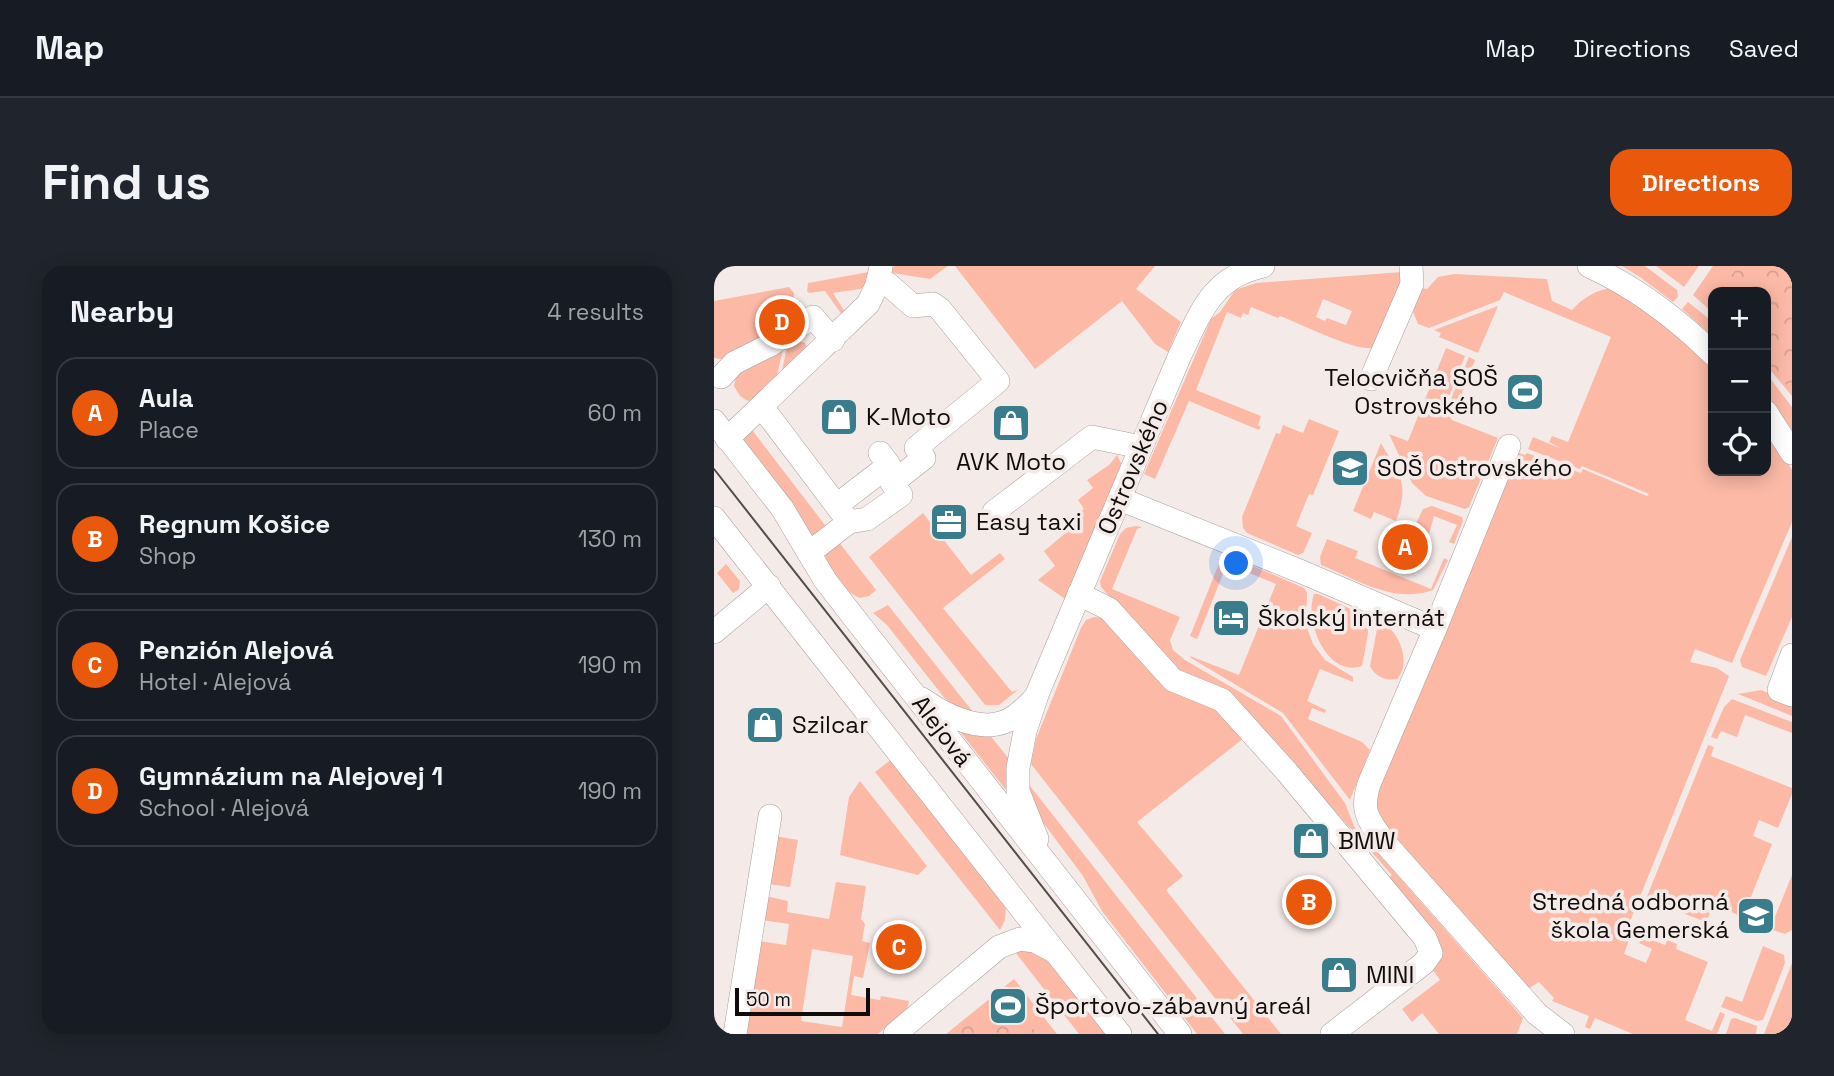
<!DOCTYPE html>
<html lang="en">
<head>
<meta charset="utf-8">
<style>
	body { margin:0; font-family:"Space Grotesk",sans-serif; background:#20242c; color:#f1f3f6 }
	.controls { position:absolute; right:21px; top:21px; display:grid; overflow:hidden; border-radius:14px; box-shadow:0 4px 18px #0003 }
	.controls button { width:63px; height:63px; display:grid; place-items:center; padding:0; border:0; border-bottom:2px solid #363941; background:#171b24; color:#f1f3f6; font:35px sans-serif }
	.scale { position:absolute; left:21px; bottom:18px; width:135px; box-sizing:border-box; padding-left:7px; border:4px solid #0f0c0b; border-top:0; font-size:19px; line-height:24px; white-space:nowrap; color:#0f0c0b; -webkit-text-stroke:5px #f4ebe9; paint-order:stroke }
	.you { position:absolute; left:523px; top:298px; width:24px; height:24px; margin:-18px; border:5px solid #fff; border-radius:50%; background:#1a73e8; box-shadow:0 0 0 10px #1a73e833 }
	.badge { display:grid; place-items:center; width:46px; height:46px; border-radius:50%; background:#ea580c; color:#fff; font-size:23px; font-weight:700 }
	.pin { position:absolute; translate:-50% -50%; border:4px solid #fff; box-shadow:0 2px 7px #0006 }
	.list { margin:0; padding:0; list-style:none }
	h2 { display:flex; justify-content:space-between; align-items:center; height:91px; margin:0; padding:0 28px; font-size:30px }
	h2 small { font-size:23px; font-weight:400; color:#9ea1a6 }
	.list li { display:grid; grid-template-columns:46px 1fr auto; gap:21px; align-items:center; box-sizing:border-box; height:112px; margin:0 14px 14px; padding:0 14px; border:2px solid #363941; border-radius:21px }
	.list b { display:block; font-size:26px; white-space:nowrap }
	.list p { margin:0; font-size:23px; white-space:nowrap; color:#9ea1a6 }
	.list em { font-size:23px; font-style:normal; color:#9ea1a6 }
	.icon { flex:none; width:38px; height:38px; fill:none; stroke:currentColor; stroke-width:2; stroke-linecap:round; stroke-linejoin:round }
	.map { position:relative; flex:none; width:1078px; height:768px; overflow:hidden; border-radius:21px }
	header { display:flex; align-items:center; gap:42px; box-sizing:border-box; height:98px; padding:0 35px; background:#171b24; border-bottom:2px solid #363941 }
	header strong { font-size:33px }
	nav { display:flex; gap:38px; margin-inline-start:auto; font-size:24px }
	.intro { display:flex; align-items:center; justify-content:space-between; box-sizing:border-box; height:168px; padding:0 42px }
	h1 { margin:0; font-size:49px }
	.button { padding:18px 32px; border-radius:21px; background:#ea580c; color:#fff; font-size:24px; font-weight:700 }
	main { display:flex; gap:42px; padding:0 42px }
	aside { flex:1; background:#171b24; border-radius:21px; box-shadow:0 4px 18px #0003 }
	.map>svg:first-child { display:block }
	.grass { fill:#fcb9a6; fill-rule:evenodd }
	.park { fill:url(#park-crowns) }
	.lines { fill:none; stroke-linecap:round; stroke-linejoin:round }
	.minor-casing { stroke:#a9a09e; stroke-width:24 }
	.minor { stroke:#fff; stroke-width:23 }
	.tram { stroke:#524d4c; stroke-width:2 }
	.labels { text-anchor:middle; stroke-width:7; stroke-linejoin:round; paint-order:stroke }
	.poi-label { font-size:24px; fill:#0f0c0b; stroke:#f4ebe9; text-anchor:start }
	.street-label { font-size:24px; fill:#0f0c0b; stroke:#f4ebe9 }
</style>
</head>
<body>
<header>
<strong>Map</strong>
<nav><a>Map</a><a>Directions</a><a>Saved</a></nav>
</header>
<div class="intro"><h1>Find us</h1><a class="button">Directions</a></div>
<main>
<aside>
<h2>Nearby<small>4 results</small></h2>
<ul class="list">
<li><span class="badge">A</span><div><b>Aula</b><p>Place</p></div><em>60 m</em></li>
<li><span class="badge">B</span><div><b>Regnum Košice</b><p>Shop</p></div><em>130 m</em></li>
<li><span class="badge">C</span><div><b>Penzión Alejová</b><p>Hotel · Alejová</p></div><em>190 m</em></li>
<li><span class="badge">D</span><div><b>Gymnázium na Alejovej 1</b><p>School · Alejová</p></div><em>190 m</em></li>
</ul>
</aside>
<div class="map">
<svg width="1078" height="768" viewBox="0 0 1078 768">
	<defs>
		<pattern id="park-crowns" width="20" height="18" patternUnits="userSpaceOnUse" patternTransform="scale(1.75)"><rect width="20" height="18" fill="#fcb9a6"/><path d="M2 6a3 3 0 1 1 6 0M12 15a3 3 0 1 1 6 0" fill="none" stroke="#d79e8e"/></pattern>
	</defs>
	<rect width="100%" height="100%" fill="#f4ebe9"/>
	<g class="grass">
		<polygon points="181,0 234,0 216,13 173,6"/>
		<polygon points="241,0 441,0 422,23 467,56 454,86 441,78 408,35 321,103"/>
		<polygon points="908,0 931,0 963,24 964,31 959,36 926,11"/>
		<polygon points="942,0 985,0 970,21"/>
		<polygon points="999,0 1078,0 1078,130 1052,99 1052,26 999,26 999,47 979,29"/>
		<polygon points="155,6 152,20 146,23 119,27 134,51 131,53 111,25 95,27 93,25 94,17"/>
		<path d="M688,6L690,9L659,82C640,85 587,58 566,50L564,52L537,41L534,49L529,47L527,52L513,46L482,124L547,150L544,159L547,161L545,164L475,135L441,213L430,208L497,53L506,46L521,24L542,17ZM609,33L638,45L632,59L613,52L611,55L602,51Z"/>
		<path d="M740,8L833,13L838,35L858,44C870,30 889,19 908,23L999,98V205H1052V158L1078,204V256L1018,397L981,383L976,396L1003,402L1015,410L913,663L918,666L910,688L932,697L938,683L925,677L928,670L951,679L953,674L963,678L962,683L994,696L971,754L998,765L1006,746L1011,748L1003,768H919L881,752L876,763L871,761L875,750L838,735L840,732L825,716L814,723L664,553L661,534L802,186L811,189L813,187L867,207L869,203L933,230L935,228L868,200L866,203L814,183L819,171L848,183L835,176L838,170L854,176L897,71L790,26L786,34L715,62L704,58L699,46L708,22L713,23L724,11Z"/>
		<polygon points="75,21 80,27 79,47 75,58 13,94 0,92 0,35"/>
		<polygon points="974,36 999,56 999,71 968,43"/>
		<polygon points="784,40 764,87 725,71 727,67 720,64"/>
		<polygon points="80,74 91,77 94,84 65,117 74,77"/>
		<polygon points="70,79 60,122 41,136 32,134 26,130 20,120 23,105"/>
		<polygon points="732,82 751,90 730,143 738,154 784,172 755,241 751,243 712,230 698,217 675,168 694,175"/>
		<polygon points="755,91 761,94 739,150 733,142"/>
		<polygon points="1052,107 1078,141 1078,164 1052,127"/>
		<polygon points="595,153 625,165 599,229 595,228 582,260 598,267 589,287 584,289 533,267 529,262 528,251 562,167 566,168 569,159 589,167"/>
		<polygon points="35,160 114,263 102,270 97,268 75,234 26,171"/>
		<path d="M667,177C686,211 696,215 682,255L660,246L657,253L639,245Z"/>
		<polygon points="403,189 407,197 407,201 351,333 324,314 341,300 330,285 359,261 355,254 370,243 364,234 379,222 373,214 395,199"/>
		<polygon points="718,240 748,251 749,255 740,278 735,276 743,259 720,250 715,268 700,262 709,243"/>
		<polygon points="209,247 257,309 286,287 291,293 229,342 298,426 305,423 285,439 271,439 155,291"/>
		<polygon points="422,260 428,261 423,263 398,323 466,351 456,374 459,384 471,394 567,450 631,537 640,560 809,752 803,768 725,768 708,747 698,756 688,743 726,714 718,703 673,613 678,609 597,518 457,401 387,321 386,315 406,268 412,262"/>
		<polygon points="1078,271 1078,351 1052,410 1028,401 1026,394"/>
		<path d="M613,273L644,285L641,292L717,323L730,292L734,294L719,324C679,338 644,314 607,299L606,291Z"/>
		<path d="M124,275L162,324L155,330L146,332C130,326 113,304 111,288Z"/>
		<polygon points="518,291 590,322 593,327 592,359 599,378 611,394 639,411 639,416 606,403 593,435 612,444 611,447 598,442 594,453 648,476 656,484 636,534 569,447 477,392 476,390 525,409 562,318 513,298 483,373 476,370 506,295 509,292"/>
		<polygon points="12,298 26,315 25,323 19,327 3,307"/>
		<path d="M600,328H604L654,351V368L648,400C613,412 590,356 600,328Z"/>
		<polygon points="174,339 263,451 236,439 173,359 159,347"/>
		<polygon points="380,351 389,352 496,437 530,472 423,556 469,610 452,624 567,768 529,768 317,498 322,473 367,362 372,354"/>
		<path d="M668,356C685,366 698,396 683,413C671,415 661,410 656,400L664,358Z"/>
		<polygon points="1047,424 1078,437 1078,450 1024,428"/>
		<polygon points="1018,433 1078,456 1078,467 1031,449 1023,471 1007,465 1003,473 997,471 1010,441"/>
		<polygon points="244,463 275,468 295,493 299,533"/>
		<polygon points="994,479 1000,481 997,490 1078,522 1078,528 1064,562 1045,554 1039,570 1058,578 1029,651 1000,639 992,656 932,633"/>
		<polygon points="178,493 292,640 291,654 286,664 161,506"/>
		<polygon points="309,511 511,768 483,768 388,645 369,610 316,539"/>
		<polygon points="146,515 213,600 204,609 126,589 135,531"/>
		<polygon points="61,570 84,574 76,621 54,618"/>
		<polygon points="1078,609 1078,664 1071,668 1056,663"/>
		<path d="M122,616L152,620L147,653L151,658L148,675L156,677L149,712L140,710L137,729L166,734L167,730L195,735L193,744L164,768H30L45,675L72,679L75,658L48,654L52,630L74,635L73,646L115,653ZM98,683L139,690L128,761L87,755Z"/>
		<polygon points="1049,680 1070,689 1071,697 1049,754 1043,755 1007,741 1012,730 1028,736"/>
		<polygon points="308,684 331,686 395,768 365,768 301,686"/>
		<polygon points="1078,697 1078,768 1050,768"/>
		<polygon points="300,713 343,768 232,768"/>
		<polygon points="1021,752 1043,760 1042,768 1012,768 1017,753"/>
	</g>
	<g class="park">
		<polygon points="1078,0 1078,126 1052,93 1052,26 1003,26 1022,4"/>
		<polygon points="280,749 299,753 329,768 239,768 261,752"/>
	</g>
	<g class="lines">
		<defs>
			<g id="minor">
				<path d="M875,0C922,21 963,53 999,88"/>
				<polyline points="7,111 20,97 56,79 99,51 119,74"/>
				<polyline points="657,113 698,18 697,0"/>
				<polyline points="48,141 135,256"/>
				<polyline points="1052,146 1078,187"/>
				<polyline points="0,155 68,242 111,314 138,349 466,768"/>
				<polyline points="13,173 154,38 163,19 167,1"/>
				<path d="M406,233L588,306L721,363L655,518C646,547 655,554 671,577L823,748L849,768"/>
				<polyline points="123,239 175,199 166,187"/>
				<polyline points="280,246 378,171 427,181"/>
				<polyline points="0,252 406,768"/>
				<polyline points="95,287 135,256 153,253 187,229 178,217 210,192 202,182 284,115 226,43 219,38 199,40 174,18 164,14"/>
				<polyline points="365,328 395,343 459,414 508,434 573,506 711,672 717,687 710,697 618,768"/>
				<polyline points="721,363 795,180"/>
				<polyline points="0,366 55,320"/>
				<polyline points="1078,389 1065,424 1078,429"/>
				<path d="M208,433C229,448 264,466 290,456C302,452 311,442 320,433"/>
				<path d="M323,573L304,525V502L311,465L324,426L466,89C487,46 498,11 549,0"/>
				<polyline points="21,768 56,550"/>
				<polyline points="181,768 285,681 306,673 321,675 338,684"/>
			</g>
		</defs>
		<use href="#minor" class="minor-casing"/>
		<use href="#minor" class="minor"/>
		<polyline class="tram" points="0,203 444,768"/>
	</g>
	<defs>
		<symbol id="stadium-square" viewBox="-11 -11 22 22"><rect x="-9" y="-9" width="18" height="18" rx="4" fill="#397c8c" stroke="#f4ebe9"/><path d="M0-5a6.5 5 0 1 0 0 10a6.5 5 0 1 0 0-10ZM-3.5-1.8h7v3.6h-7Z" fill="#fff"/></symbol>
		<symbol id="shop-square" viewBox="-11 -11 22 22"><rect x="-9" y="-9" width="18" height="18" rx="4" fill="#397c8c" stroke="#f4ebe9"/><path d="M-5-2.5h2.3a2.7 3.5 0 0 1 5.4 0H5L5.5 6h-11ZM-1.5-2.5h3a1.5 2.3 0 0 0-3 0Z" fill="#fff"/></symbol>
		<symbol id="school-square" viewBox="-11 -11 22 22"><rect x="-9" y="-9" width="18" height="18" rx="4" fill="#397c8c" stroke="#f4ebe9"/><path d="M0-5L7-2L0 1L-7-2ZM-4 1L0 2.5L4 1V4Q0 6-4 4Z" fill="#fff"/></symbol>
		<symbol id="office-square" viewBox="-11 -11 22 22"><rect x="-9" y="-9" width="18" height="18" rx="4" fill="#397c8c" stroke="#f4ebe9"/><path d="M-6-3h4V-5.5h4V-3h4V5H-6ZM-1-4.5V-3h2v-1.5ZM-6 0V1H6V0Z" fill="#fff"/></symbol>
		<symbol id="hotel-square" viewBox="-11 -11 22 22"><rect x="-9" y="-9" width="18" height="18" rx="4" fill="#397c8c" stroke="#f4ebe9"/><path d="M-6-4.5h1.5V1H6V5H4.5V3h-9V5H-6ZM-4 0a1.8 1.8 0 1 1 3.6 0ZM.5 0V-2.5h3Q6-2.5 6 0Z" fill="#fff"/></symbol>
	</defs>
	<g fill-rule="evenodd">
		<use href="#stadium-square" x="789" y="104" width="44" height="44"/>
		<use href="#shop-square" x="103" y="129" width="44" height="44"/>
		<use href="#shop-square" x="275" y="135" width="44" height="44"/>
		<use href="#school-square" x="614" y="180" width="44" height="44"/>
		<use href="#office-square" x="213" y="234" width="44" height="44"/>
		<use href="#hotel-square" x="495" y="330" width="44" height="44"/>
		<use href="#shop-square" x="29" y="437" width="44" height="44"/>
		<use href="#shop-square" x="575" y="553" width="44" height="44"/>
		<use href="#school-square" x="1020" y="628" width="44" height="44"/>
		<use href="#shop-square" x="603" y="687" width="44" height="44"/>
		<use href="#stadium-square" x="272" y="718" width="44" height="44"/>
	</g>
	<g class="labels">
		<g class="poi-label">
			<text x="784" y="120" text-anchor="end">Telocvičňa SOŠ<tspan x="784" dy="28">Ostrovského</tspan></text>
			<text x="152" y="159">K-Moto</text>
			<text x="297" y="204" text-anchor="middle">AVK Moto</text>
			<text x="663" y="210">SOŠ Ostrovského</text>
			<text x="262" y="264">Easy taxi</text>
			<text x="544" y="360">Školský internát</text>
			<text x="78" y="467">Szilcar</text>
			<text x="624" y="583">BMW</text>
			<text x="1015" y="644" text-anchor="end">Stredná odborná<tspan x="1015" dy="28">škola Gemerská</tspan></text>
			<text x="652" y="717">MINI</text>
			<text x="321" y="748">Športovo-zábavný areál</text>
		</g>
		<g class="street-label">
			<text transform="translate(419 201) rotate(-67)" y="8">Ostrovského</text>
			<text transform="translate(228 465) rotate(53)" y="8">Alejová</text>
		</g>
	</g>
</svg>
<div class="controls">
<button>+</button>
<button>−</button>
<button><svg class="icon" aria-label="locate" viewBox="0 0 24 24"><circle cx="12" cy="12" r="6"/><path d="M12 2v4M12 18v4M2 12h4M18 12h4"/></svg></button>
</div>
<div class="scale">50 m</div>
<div class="you"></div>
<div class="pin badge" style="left:691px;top:281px">A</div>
<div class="pin badge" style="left:595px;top:636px">B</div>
<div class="pin badge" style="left:185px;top:681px">C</div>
<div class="pin badge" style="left:68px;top:56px">D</div>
</div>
</main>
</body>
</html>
